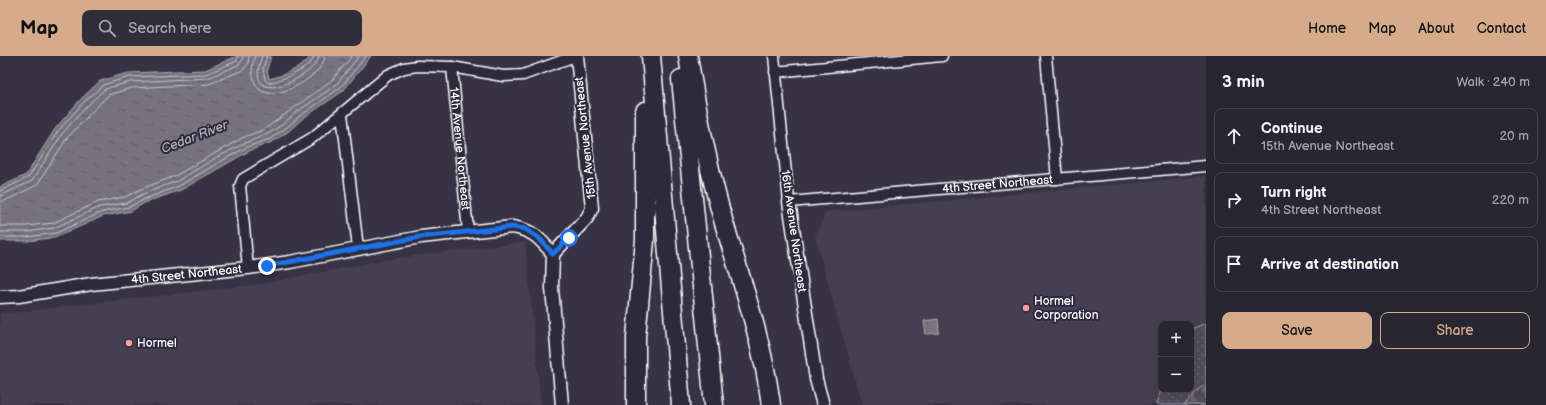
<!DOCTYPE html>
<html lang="en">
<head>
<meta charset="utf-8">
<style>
	body { margin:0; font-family:"Balsamiq Sans",sans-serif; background:#312e3c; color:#f1f3f6 }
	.controls { position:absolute; right:12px; bottom:12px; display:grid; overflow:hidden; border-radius:8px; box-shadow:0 4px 16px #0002 }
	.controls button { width:36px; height:36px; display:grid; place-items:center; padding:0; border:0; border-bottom:1px solid #45434f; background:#292634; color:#f1f3f6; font:20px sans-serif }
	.stop { position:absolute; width:12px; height:12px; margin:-9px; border:3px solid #1a73e8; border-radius:50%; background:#fff }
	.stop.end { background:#1a73e8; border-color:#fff; box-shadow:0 1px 4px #0008 }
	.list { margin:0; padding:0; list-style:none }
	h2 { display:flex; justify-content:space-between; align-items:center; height:52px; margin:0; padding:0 16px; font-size:17px }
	h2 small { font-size:13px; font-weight:400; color:#a5a5ac }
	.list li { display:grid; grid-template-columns:26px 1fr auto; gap:12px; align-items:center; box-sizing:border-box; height:56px; margin:0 8px 8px; padding:0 8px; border:1px solid #45434f; border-radius:8px }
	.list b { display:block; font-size:15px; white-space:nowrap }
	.list p { margin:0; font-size:13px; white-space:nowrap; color:#a5a5ac }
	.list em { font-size:13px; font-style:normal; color:#a5a5ac }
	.actions { display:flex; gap:8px; padding:12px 16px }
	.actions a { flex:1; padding:9px 0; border:1px solid #d6ab8b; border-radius:8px; text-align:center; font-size:14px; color:#d6ab8b }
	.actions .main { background:#d6ab8b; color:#111 }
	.icon { flex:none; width:22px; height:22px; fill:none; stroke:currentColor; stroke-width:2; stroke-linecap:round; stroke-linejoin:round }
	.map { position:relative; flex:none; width:1206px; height:349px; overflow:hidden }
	header { display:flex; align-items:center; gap:24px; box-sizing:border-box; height:56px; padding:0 20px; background:#d6ab8b; color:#111 }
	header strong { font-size:19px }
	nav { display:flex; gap:22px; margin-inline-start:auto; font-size:14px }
	.search { width:280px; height:36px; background:#312e3c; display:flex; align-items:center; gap:10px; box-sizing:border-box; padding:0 14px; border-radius:8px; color:#a5a5ac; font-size:15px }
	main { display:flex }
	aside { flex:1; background:#292634 }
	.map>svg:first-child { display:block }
	.built { fill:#444051 }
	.grass { fill:url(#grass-dots); stroke:#a8a6ae }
	.forest { fill:url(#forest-firs); stroke:#a8a6ae }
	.water { fill:url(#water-ripples); stroke:#adabb2 }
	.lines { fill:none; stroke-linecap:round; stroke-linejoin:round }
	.shore { stroke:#c8c7cc; stroke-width:1 }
	.minor-casing { stroke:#fff; stroke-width:13 }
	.tertiary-casing { stroke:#fff; stroke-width:15 }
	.motorway-casing { stroke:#fff; stroke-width:21 }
	.minor { stroke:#2f2a3d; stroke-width:10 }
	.tertiary { stroke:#2f2a3d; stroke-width:12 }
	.motorway { stroke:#2f2a3d; stroke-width:18 }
	.route { stroke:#1a73e8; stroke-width:5 }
	.poi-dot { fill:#ff9aa2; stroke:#2f2a3d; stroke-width:1.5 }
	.labels { text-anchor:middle; stroke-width:4; stroke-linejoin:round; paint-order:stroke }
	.street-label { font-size:12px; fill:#fff; stroke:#2f2a3d }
	.poi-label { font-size:12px; fill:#fff; stroke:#2f2a3d; text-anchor:start }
	.water-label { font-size:13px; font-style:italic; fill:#b4b2b9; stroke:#2f2a3d }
</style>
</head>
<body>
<header>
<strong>Map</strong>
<div class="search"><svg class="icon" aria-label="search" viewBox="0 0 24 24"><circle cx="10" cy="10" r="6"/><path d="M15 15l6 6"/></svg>Search here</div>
<nav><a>Home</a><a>Map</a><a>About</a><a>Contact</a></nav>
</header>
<main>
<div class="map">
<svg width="1206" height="349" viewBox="0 0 1206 349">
	<defs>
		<pattern id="grass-dots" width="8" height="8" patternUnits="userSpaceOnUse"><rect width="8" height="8" fill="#514c5c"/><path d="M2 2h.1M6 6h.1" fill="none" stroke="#6b6774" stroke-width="1.8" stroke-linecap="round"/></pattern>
		<pattern id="forest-firs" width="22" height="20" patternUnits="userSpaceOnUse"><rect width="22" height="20" fill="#514c5c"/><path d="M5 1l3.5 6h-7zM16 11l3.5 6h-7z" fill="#6b6774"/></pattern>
		<pattern id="water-ripples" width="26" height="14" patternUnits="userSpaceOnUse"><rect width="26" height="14" fill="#76737f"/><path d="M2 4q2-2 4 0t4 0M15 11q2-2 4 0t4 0" fill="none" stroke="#5f5e63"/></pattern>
	</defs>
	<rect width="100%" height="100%" fill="#373345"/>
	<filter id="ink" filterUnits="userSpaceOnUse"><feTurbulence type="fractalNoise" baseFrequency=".025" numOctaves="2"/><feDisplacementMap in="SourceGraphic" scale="8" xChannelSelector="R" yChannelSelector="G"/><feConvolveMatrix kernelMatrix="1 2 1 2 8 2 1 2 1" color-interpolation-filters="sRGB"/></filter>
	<g filter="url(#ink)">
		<g class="built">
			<polygon points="1206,120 1206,267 1191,273 1191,268 1161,268 1161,330 1156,349 862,349 815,180 826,156"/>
			<polygon points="525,186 541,349 0,349 0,258 262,228 383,204"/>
		</g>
		<polygon class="grass" points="1206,267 1206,349 1156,349 1161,330 1161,334 1191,334 1191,273"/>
		<polygon class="forest" points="1206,329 1206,349 1185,349 1200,332"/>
		<g class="water">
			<path d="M237,0H271L267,13L269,23C284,19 301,13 311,0H371L343,35L302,63L289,75L272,86L249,95L181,134L146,146L131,155L103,160L57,181L28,185H0V131L26,119L55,73L80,44L100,25L128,17L205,14Z"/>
			<polygon points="938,263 939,277 926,278 924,265"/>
		</g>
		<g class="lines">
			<g class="shore">
				<path d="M255,0C252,9 251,15 254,24C261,56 324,22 325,0"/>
				<path d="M262,0C240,59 318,19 319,0"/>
				<path d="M267,0L263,12L265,24L269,27C281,24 312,13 314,0"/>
				<polyline points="0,135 29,121 58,75 83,47 103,29 129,21 206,18 237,5 238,0"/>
				<polyline points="0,140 32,125 62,78 86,51 105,33 130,26 208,22 238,9 242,5 243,0"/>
				<polyline points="0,146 7,144 37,129 67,82 108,39 131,32 209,28 243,14 248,8 249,0"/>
				<polyline points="0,170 27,170 53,167 98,146 125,141 141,133 175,120 242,82 265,73 332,24 352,0"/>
				<polyline points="0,176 27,176 54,172 100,151 127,147 143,138 177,125 214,103 245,87 268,78 283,68 297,56 337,28 359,0"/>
				<polyline points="0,181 27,181 56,177 102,156 129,151 145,143 179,130 216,108 247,91 270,83 286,72 300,60 340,32 366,0"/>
			</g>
			<defs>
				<g id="minor">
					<path id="s1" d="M774,0L789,146L1206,110"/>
					<polyline points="1046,0 1057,123"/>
					<path id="s2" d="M452,11L468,175"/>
					<polyline points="775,16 942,0"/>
					<polyline points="342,58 358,192"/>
					<polyline points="248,212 240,130 243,123 312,82 388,19 404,12 417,10 452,11 503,20 523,19 575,0"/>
				</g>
				<g id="tertiary">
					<polyline points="789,146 816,323 823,349"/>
					<polyline points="553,198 587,162 592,152 577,0"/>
					<polyline points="553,198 552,232 562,349"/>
					<path id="s3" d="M0,241L19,240L91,228L248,212L290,206L421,181L512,171C533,174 540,183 553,198"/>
				</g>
				<g id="motorway">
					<polyline points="651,0 681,349"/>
					<path d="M688,0C697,56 708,112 724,167C742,227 763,286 771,349"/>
					<polyline points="681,23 714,349"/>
					<polyline points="636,349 636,281 645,184 645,55"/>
				</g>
			</defs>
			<use href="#minor" class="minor-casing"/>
			<use href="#tertiary" class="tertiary-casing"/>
			<use href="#motorway" class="motorway-casing"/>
			<use href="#minor" class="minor"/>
			<use href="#tertiary" class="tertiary"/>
			<use href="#motorway" class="motorway"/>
		</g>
	</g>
	<g class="lines" filter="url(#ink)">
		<polyline class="route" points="267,210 420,181 512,171 525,173 539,182 553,198 569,182"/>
	</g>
	<g class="poi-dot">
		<circle cx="1026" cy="252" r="4"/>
		<circle cx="129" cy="287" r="4"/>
	</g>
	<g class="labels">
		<g class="street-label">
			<text transform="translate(585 82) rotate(-96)" y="4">15th Avenue Northeast</text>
			<text dy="4" stroke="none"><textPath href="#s2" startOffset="82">14th Avenue Northeast</textPath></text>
			<text dy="4" stroke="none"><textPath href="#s1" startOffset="356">4th Street Northeast</textPath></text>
			<text transform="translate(794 175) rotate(82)" y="4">16th Avenue Northeast</text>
			<text dy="4" stroke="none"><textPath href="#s3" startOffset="188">4th Street Northeast</textPath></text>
		</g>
		<g class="poi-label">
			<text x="1034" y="249">Hormel<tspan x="1034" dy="14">Corporation</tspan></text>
			<text x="137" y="291">Hormel</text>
		</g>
		<g class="water-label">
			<text transform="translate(194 80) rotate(-21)" y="5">Cedar River</text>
		</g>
	</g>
</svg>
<div class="controls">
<button>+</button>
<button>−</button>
</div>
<div class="stop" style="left:569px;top:182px"></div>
<div class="stop end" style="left:267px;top:210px"></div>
</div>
<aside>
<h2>3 min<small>Walk · 240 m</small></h2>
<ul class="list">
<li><svg class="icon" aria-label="ahead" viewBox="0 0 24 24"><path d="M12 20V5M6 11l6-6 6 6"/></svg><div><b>Continue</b><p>15th Avenue Northeast</p></div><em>20 m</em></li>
<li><svg class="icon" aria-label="right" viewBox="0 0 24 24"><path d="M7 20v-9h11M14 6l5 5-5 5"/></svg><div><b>Turn right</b><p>4th Street Northeast</p></div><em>220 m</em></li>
<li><svg class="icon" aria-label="arrive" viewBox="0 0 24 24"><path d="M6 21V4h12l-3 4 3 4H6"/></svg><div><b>Arrive at destination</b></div></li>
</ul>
<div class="actions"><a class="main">Save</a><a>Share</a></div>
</aside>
</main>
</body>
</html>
